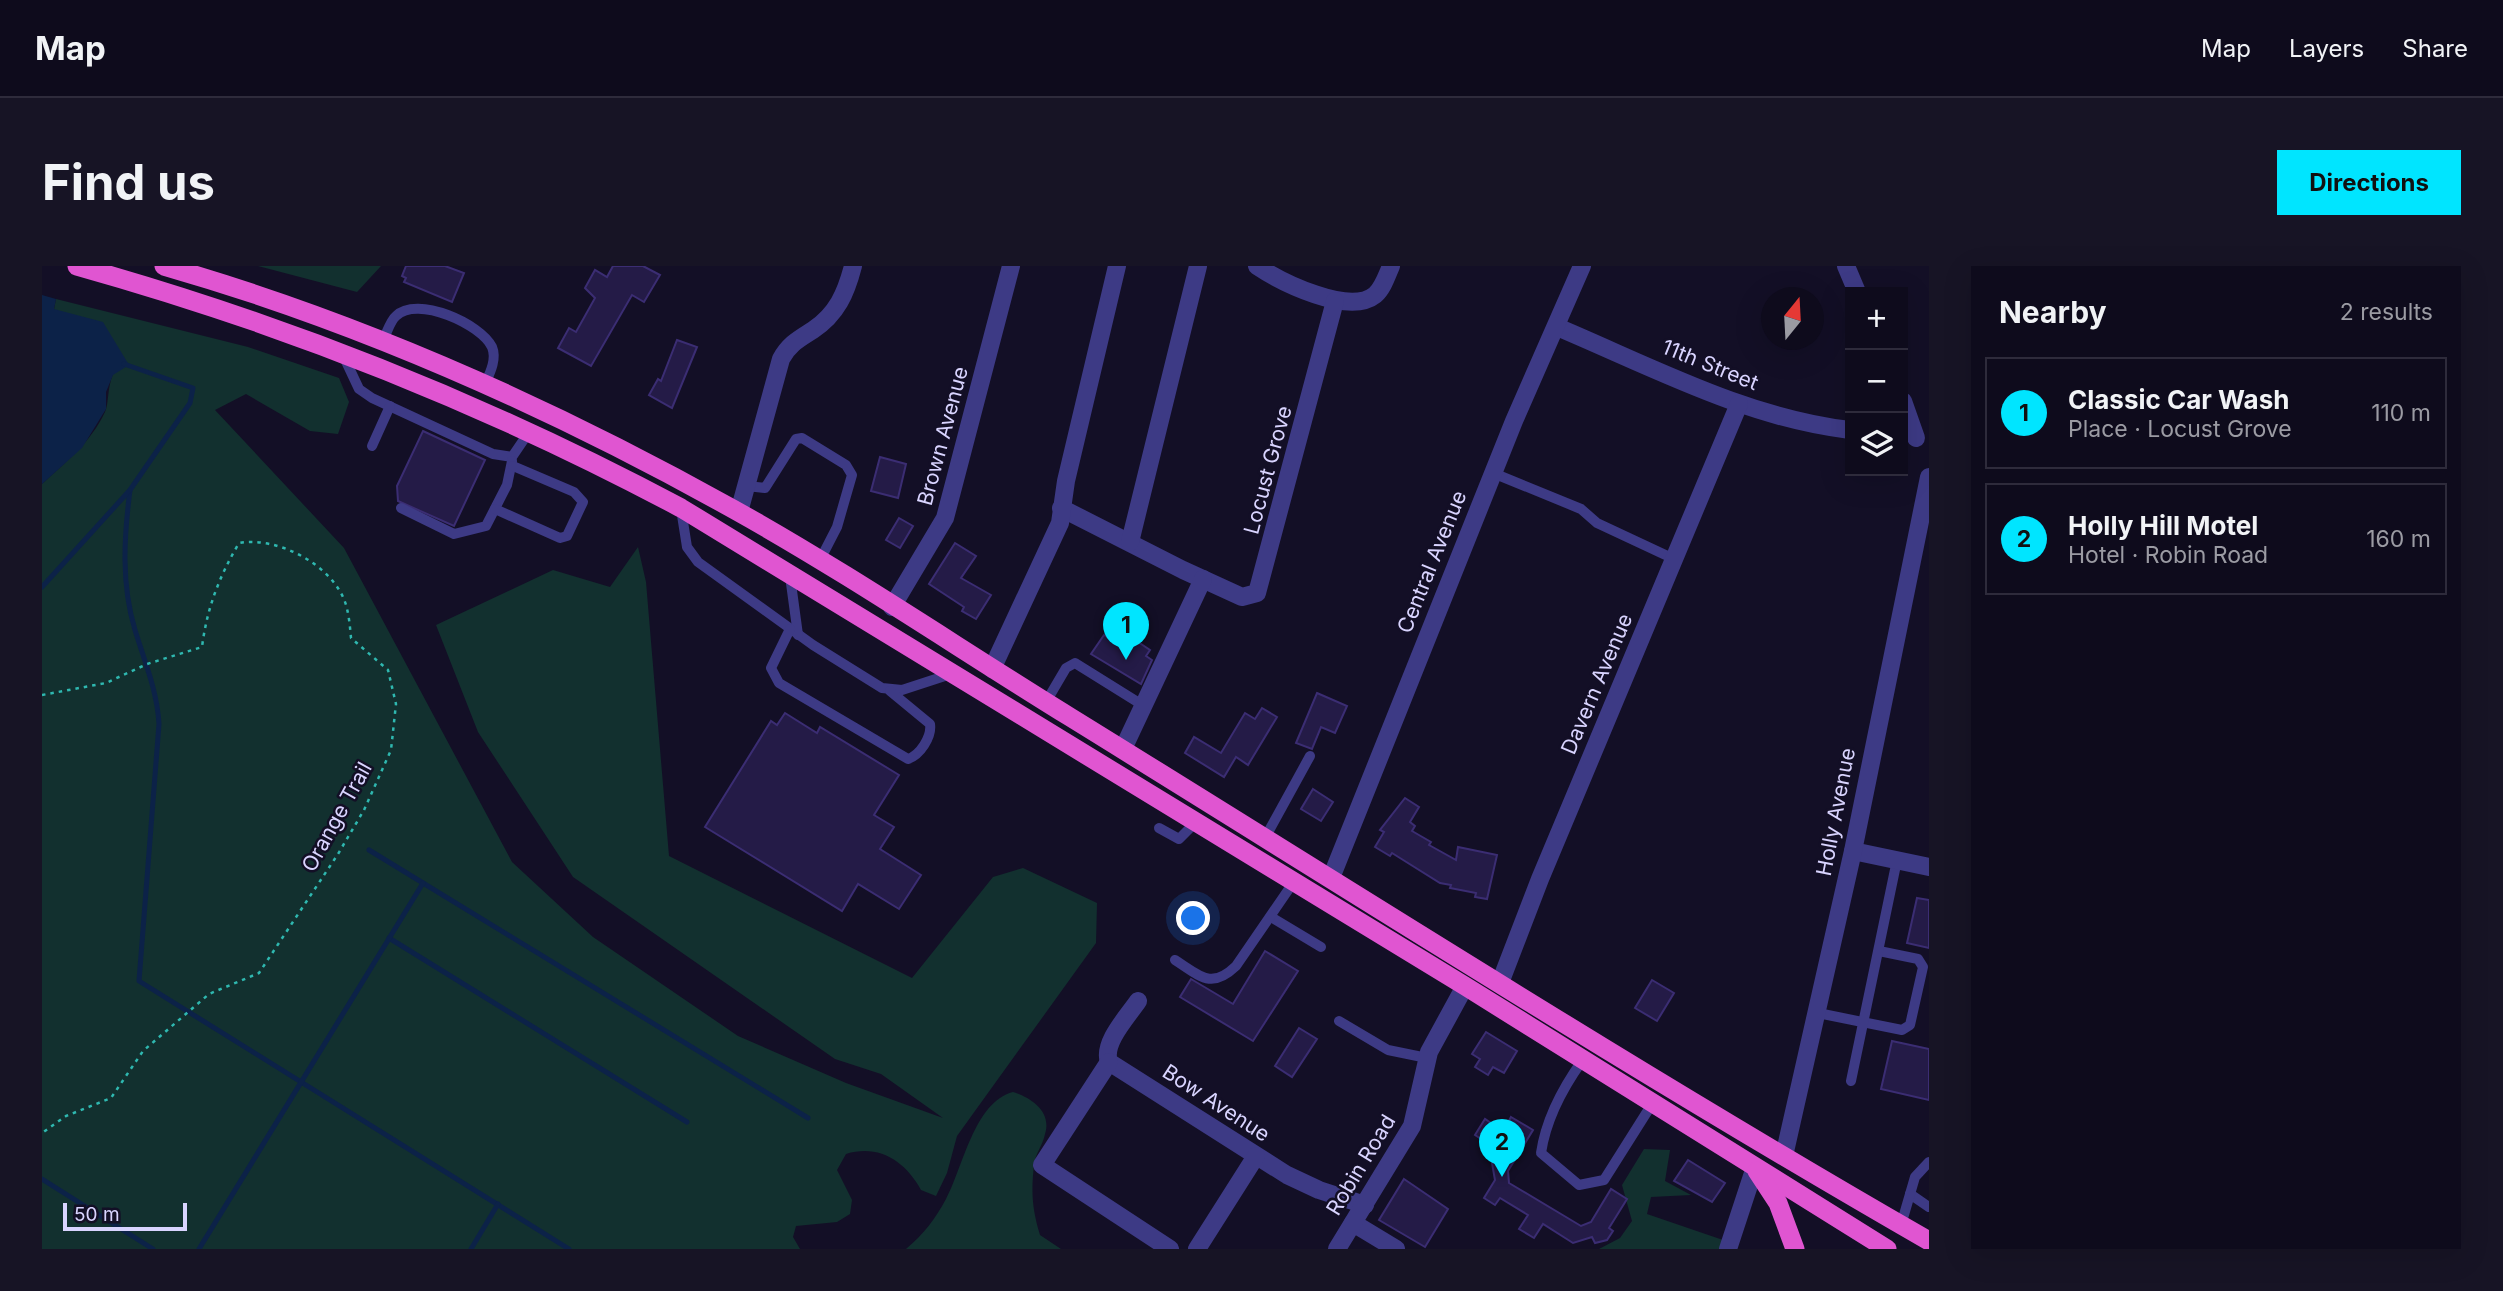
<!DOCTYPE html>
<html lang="en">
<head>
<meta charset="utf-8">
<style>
	body { margin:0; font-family:Inter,sans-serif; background:#171425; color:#f1f3f6 }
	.controls { position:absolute; right:21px; top:21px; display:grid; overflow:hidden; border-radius:0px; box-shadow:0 7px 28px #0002 }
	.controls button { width:63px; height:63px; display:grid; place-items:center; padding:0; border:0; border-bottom:2px solid #2e2b3b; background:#0e0b1c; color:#f1f3f6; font:35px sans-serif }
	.compass { position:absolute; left:1719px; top:21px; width:63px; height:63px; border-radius:50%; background:#0e0b1c; box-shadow:0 7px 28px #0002; rotate:18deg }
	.scale { position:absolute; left:21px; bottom:18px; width:124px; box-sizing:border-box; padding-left:7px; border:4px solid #d9d4ff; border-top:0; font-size:19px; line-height:24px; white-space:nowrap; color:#d9d4ff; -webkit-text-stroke:5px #130f26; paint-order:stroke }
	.you { position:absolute; left:1152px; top:653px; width:24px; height:24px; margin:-18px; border:5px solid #fff; border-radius:50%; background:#1a73e8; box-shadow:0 0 0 10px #1a73e833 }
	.badge { display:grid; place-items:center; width:46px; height:46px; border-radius:50%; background:#00e5ff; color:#111; font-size:23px; font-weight:700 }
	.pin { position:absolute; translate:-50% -58px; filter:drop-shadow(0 2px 4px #0008) }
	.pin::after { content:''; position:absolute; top:37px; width:24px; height:21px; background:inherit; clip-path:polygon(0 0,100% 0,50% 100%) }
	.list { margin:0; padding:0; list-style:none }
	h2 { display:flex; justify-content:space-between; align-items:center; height:91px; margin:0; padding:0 28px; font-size:30px }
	h2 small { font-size:23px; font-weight:400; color:#9b9ba3 }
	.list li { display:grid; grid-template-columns:46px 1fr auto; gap:21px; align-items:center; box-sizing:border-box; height:112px; margin:0 14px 14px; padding:0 14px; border:2px solid #2e2b3b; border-radius:0px }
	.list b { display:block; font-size:26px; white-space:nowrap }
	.list p { margin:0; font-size:23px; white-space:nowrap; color:#9b9ba3 }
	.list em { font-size:23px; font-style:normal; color:#9b9ba3 }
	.icon { flex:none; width:38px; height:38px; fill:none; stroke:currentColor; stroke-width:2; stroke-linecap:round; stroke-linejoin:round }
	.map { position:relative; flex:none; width:1887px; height:983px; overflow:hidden; border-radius:0px }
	header { display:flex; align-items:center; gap:42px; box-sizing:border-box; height:98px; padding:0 35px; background:#0e0b1c; border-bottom:2px solid #2e2b3b }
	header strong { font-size:33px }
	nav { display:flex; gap:38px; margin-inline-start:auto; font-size:24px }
	.intro { display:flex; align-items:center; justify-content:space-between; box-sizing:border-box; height:168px; padding:0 42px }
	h1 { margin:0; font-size:49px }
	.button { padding:18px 32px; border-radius:0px; background:#00e5ff; color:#111; font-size:24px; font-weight:700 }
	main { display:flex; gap:42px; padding:0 42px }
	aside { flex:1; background:#0e0b1c; border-radius:0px; box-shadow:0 7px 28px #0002 }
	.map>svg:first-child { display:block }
	.green { fill:#12302f }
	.water { fill:#0c2248 }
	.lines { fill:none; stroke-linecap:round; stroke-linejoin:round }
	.stream { stroke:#0c2248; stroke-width:5 }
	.building { fill:#241b47; stroke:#3b2d73; stroke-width:2 }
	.path { stroke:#2fb8b0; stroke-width:2.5; stroke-dasharray:3.5 5; stroke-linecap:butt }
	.service { stroke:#3d3a85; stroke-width:10 }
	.minor { stroke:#3d3a85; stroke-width:18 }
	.trunk { stroke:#e055d1; stroke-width:19 }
	.labels { text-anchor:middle; stroke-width:5; stroke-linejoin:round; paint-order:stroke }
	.street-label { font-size:21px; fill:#d9d4ff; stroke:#130f26 }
</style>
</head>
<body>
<header>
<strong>Map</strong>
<nav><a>Map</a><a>Layers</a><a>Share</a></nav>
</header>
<div class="intro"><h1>Find us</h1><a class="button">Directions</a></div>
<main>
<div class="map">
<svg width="1887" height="983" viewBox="0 0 1887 983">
	<rect width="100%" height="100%" fill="#130f26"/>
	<g class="green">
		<polygon points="216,0 339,0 315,26"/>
		<path d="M14,33L206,81L297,112L307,136L296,168L268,165L204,128L173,144L302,282L470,596L551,671L696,770L804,817L901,852L839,808L793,793L531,611L436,466L394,359L511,304L568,321L596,281L604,316L627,590L870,712L951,611L981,602L1055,637L1054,677L915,870L905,907L894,930L879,924C863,895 837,878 804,888L795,904L810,934L808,948L795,956L754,960L751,971L758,983H0V218C24,196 49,176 63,146C67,137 65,123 71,108L12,43Z"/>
		<path d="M971,826C990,832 1010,846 1003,868C1001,879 993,888 992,899C989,926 990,942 998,969L1019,983H864C881,969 894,952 904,933C921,902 932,836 971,826Z"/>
		<polygon points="1602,883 1628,884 1623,915 1649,929 1609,931 1605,948 1681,974 1678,983 1557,983 1578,972 1590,955 1580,919"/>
	</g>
	<polygon class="water" points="0,29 14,33 12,43 61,56 87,99 71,109 64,126 64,143 40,182 0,218"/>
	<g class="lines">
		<g class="stream">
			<path d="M88,224C82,271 79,318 93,364C103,397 115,424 117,458L97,715L527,983"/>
			<polyline points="0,321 88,224 148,137 151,122 82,98"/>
			<polyline points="327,584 766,852"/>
			<polyline points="347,672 645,856"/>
			<polyline points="0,913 111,983"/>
			<polyline points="157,983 381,617"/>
			<polyline points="429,983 456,938"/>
		</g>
	</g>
	<g class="building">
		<polygon points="364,0 403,0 422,7 410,36 362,16 364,12 360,10"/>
		<polygon points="571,0 601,0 618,9 602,36 590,29 549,100 516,82 527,62 534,66 553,32 543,22 553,4 565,11"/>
		<polygon points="635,74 655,81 630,142 607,129 616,113 619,115"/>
		<polygon points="381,165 443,194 412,260 356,235 355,220"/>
		<polygon points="838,191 864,198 856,232 829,225"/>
		<polygon points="857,252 871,260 858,282 844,274"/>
		<polygon points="913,277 934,290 919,312 949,329 934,353 920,345 922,341 887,318"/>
		<polygon points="1062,369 1084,382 1090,372 1108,384 1104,390 1110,394 1099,418 1049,388"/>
		<polygon points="1275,427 1305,440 1293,467 1279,461 1270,483 1254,477"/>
		<polygon points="1220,442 1235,451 1206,499 1194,491 1182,511 1143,487 1152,471 1179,487 1203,447 1213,453"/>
		<polygon points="743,447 775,467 778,461 857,509 832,549 852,561 838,583 879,609 857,643 816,618 800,645 663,561 729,455 735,459"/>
		<polygon points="1271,523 1291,536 1279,555 1259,543"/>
		<polygon points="1363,532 1377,541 1368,556 1373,560 1370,565 1389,576 1387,579 1414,594 1416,581 1455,589 1445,633 1433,631 1434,627 1408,622 1409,619 1398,617 1350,587 1348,590 1333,581 1342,566 1338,564"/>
		<polygon points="1875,632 1887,634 1887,682 1865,677"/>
		<polygon points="1223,685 1256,705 1211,775 1138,731 1149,713 1191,738"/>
		<polygon points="1610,714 1632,727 1615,755 1593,742"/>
		<polygon points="1257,762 1275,773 1250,811 1233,800"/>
		<polygon points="1444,766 1475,785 1462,807 1451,801 1446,809 1433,801 1438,793 1430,788"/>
		<polygon points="1850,775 1887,783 1887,834 1839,823"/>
		<polygon points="1469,851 1491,864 1466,905 1467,917 1539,960 1549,956 1569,923 1585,933 1567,962 1571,965 1565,974 1553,977 1550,971 1531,977 1501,958 1492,972 1477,963 1486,949 1458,932 1453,939 1442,932 1453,914 1450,897 1455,888 1449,884 1451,881 1433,869 1443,853 1461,865"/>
		<polygon points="1646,894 1683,917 1670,936 1632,915"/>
		<polygon points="1362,913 1406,943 1383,981 1337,954"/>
	</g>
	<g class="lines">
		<path class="path" d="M0,429L64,417L105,398L160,381C165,342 177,311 197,277C235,270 292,299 304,339C307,349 308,361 309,372L346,404L354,438L349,484L322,544L296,588L217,707L167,728L101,785L69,832L24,850L0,867"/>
		<g class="service">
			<path d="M341,74C345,67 348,55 354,50C375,29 439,58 450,81C455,93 448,107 443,118"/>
			<polyline points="301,89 317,123 330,132 451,188 470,191 487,166"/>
			<polyline points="330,180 348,140"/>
			<polyline points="1451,207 1539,243 1555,257 1632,293"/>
			<polyline points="705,220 723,222 754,173 760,172 804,199 810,209 795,261 778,294"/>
			<polyline points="359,242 412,268 444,260 465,219 470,195"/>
			<polyline points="453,243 518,272 525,270 541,236 532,226 471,200"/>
			<polyline points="639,243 645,281 656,296 771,379 840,422 860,424 909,408"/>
			<polyline points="748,310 756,369"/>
			<path d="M748,363L729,402L737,417L866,493C878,489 890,471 888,458L848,425"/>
			<polyline points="1004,436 1024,402 1033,397 1102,440"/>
			<polyline points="1117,562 1137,573 1153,557"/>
			<polyline points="1223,572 1268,490"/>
			<polyline points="1229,651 1279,681"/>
			<path d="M1133,694C1158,710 1169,724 1194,700L1251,617"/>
			<polyline points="1776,747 1860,764 1868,759 1881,701 1876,693 1837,685"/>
			<polyline points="1297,755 1346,784 1385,792"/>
			<path d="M1540,795C1520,823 1504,853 1499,887L1537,919L1562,914L1610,838"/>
			<polyline points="1809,815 1855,594"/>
			<polyline points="1868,928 1887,941"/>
			<polyline points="1859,959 1873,911 1887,896"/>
		</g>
		<g class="minor">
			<path d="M1215,0C1239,16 1307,50 1333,29C1341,22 1345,9 1349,0"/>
			<polyline points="1804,0 1815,26"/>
			<path d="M1515,61C1610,101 1705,152 1808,164"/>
			<polyline points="1861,135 1874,172"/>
			<polyline points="1019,242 1141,304 1200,331 1215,327 1293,35"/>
			<path d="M697,246L739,93C747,78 757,73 771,64C795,48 804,27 811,0"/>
			<polyline points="1088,276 1156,0"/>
			<polyline points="850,341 903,252 969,0"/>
			<polyline points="950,403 1018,257 1024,215 1075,0"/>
			<polyline points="1081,483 1161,313"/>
			<polyline points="1811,585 1887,601"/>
			<polyline points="1289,612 1472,155 1540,0"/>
			<polyline points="1458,717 1498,613 1697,138"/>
			<path d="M1096,735C1086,750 1060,777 1067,796L1245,909L1277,924L1323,939"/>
			<polyline points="1067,796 1000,899 1128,983"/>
			<polyline points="1742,890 1811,585 1887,211"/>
			<polyline points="1311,957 1354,983"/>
			<polyline points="1155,983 1214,890"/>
			<polyline points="1295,983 1370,860 1387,786 1423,720"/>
			<polyline points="1686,983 1713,901"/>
		</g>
		<g class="trunk">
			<path d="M35,0C246,59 446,139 639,242L1423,720L1845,983"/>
			<path d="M122,0C321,57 510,142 691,243C806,307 916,382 1028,451C1313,627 1596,808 1887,975"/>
			<polyline points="1715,905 1736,937 1753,983"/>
		</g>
	</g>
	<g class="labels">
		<g class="street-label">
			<text transform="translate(1668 99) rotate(22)" y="7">11th Street</text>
			<text transform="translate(901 170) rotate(-75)" y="7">Brown Avenue</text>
			<text transform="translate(1226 204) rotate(-75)" y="7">Locust Grove</text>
			<text transform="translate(1390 296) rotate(-68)" y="7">Central Avenue</text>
			<text transform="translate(1555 418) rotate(-67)" y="7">Davern Avenue</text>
			<text transform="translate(1794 546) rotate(-79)" y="7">Holly Avenue</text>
			<text transform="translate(295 551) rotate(-61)" y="7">Orange Trail</text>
			<text transform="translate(1174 837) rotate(33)" y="7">Bow Avenue</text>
			<text transform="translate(1319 899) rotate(-59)" y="7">Robin Road</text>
		</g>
	</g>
</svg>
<div class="controls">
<button>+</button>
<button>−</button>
<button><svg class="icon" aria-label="layers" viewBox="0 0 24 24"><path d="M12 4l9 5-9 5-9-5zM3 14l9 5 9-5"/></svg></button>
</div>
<svg class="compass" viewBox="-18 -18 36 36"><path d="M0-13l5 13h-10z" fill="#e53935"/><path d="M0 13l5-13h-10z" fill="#9b9ba3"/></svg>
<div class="scale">50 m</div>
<div class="you"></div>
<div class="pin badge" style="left:1084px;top:394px">1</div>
<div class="pin badge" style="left:1460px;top:911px">2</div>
</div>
<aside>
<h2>Nearby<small>2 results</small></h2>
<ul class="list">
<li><span class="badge">1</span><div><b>Classic Car Wash</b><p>Place · Locust Grove</p></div><em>110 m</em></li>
<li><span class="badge">2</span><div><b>Holly Hill Motel</b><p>Hotel · Robin Road</p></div><em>160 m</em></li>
</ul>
</aside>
</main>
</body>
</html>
